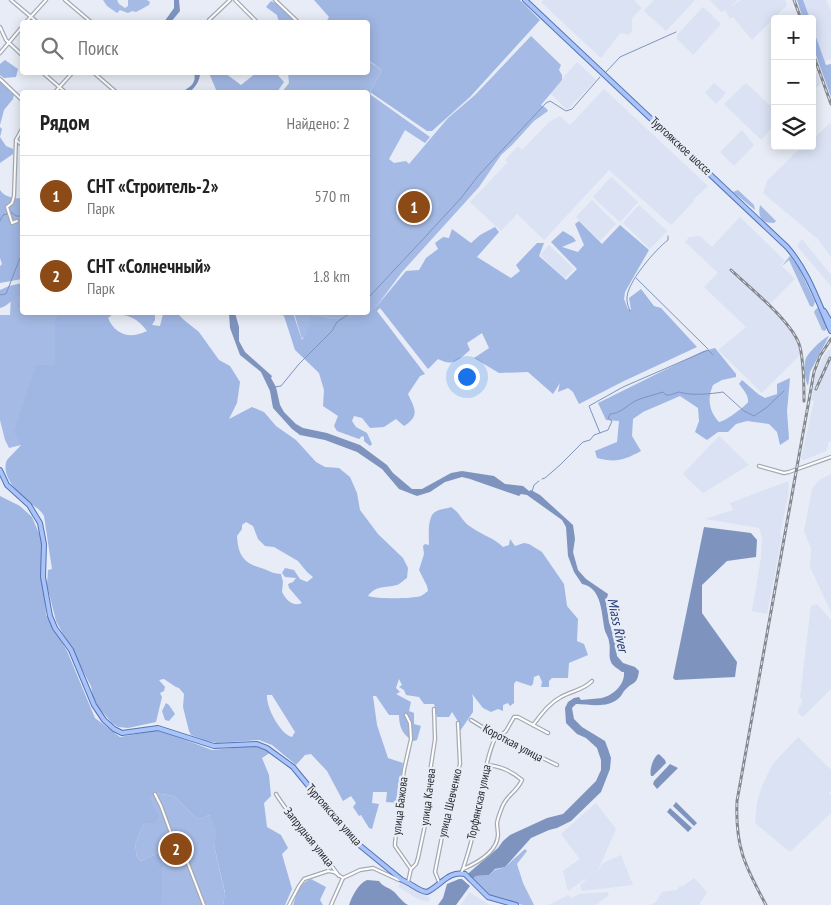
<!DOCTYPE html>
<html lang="ru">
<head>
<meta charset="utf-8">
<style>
	body { margin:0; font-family:"PT Sans Narrow",sans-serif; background:#f2f2f2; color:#222 }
	.controls { position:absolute; right:15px; top:15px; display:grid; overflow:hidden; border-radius:5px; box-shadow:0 2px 12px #0003 }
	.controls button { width:45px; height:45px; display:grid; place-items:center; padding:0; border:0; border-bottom:1px solid #e0e0e0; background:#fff; color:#222; font:25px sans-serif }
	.you { position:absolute; left:466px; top:376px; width:18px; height:18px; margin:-12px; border:4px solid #fff; border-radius:50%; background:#1a73e8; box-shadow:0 0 0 8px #1a73e833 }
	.badge { display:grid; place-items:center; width:32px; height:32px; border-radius:50%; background:#8c4a17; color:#fff; font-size:16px; font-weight:700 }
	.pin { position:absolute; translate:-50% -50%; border:2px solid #fff; box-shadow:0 1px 5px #0006 }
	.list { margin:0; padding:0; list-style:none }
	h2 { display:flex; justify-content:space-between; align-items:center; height:65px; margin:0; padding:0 20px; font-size:21px }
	h2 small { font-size:16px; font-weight:400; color:#767676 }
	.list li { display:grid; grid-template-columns:32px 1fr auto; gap:15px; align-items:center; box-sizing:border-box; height:80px; padding:0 20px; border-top:1px solid #e0e0e0 }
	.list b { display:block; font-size:19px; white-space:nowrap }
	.list p { margin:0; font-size:16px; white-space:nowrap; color:#767676 }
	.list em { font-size:16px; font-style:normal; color:#767676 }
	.icon { flex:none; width:28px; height:28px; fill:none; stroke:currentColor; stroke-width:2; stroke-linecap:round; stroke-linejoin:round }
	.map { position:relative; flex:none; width:831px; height:905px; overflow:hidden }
	.search { position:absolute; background:#fff; box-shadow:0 2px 12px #0003; left:20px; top:20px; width:350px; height:55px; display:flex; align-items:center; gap:12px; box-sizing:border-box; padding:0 18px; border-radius:5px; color:#767676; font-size:19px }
	.panel { position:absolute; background:#fff; box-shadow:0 2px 12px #0003; left:20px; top:90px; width:350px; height:225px; border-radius:5px }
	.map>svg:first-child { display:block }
	.built { fill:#dae2f3 }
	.green { fill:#a5bae4 }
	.forest { fill:#a0b6e3; fill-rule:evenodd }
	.water { fill:#7e94bf }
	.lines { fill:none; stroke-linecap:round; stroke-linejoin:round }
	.stream { stroke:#7e94bf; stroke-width:1 }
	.street-casing { stroke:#a6aab4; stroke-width:4.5 }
	.primary-casing { stroke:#5774b1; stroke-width:6 }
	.street { stroke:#fff; stroke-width:2 }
	.primary { stroke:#a9c4fb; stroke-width:4 }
	.rail-casing { stroke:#85888f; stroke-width:3 }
	.rail { stroke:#e7ecf6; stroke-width:1; stroke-dasharray:4; stroke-linecap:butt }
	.labels { text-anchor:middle; stroke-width:5; stroke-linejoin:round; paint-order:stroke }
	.street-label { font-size:12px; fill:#282a2d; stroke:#e7ecf6 }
	.water-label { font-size:14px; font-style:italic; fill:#20386f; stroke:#e7ecf6 }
</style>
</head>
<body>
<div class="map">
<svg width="831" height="905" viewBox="0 0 831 905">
	<rect width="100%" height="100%" fill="#e7ecf6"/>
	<g class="built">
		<polygon points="544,0 634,0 642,8 632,18 632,31 629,35 620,33 601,58 541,2"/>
		<polygon points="654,0 695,0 666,31 644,11"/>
		<polygon points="710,0 738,0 730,7 741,0 785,0 787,5 752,40 733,17 730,19 725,10 721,12"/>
		<polygon points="802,0 826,0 831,12 831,59 823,62 812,31 812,19 808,19"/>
		<polygon points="703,7 721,24 693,55 677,39 677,35"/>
		<polygon points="577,62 596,80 567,110 550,93"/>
		<polygon points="812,62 821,84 812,91"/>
		<polygon points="714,83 726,93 716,104 705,93"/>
		<polygon points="746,83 775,110 775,124 761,140 724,104"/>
		<polygon points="604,89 708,186 693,200 694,201 671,225 609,170 544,240 517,214 501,231 470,202 506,164 508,163 505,160 518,146 522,150 549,122 560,116 570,125"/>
		<polygon points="830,123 831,126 831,257 818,239 763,193 767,181 802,146 812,146 812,140"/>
		<polygon points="742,130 754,145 734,166 720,152"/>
		<polygon points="611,177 638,202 620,222 593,197"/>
		<polygon points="592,200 616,224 600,241 576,217"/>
		<polygon points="639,205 667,231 650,249 623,223"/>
		<polygon points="740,217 785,261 781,265 795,279 769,305 793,330 803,352 762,393 718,350 746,327 704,287 717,274 717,272 685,242 689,237 700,236 712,247"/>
		<polygon points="802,239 831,275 831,286 797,246"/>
		<polygon points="549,245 574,269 564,279 540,255"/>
		<polygon points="829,349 831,351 831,442 829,441 826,451 804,460 801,459 814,401 811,400 816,374 823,357"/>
		<polygon points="719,436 749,465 703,493 683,474"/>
		<polygon points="831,474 831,612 810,567 811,548 804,531 812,489 819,480"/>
		<polygon points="789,481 788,496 780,535 782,536 767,614 752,611 761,558 762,537 759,528 705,519 733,510 730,503"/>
		<polygon points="817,604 831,620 831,689 803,717 798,713 799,707 801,706 802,699 800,697 811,606"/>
		<polygon points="798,737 831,770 831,790 829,793 831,795 831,813 790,852 755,823 757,803 762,786 772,765"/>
		<polygon points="596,803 616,829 596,875 603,863 621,855 633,885 582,891 580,885 586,880 585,879 568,891 563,871 580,859 561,834"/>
		<polygon points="694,878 707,892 699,905 650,905 656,902 662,892 677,890 680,886 682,887"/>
		<polygon points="401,882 407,883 430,898 428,902 418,899 398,887"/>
		<polygon points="469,892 472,894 490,905 461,905"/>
		<polygon points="607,892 609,895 596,905 549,905 568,895 572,898 579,894"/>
	</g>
	<g class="green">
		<polygon points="103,0 117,0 119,4 125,8 128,6 128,0 147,0 150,2 149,5 136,12 132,11 128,13 120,10 117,13 107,6"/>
		<polygon points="531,36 561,65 559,70 562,75 562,80 541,105 546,108 548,111 534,121 512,145 501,155 479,187 402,272 376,307 366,315 334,319 321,316 302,339 294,313 368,312 368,92 282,92 289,83 288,73 368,72 368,61 382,70 370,92 371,95 430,137 425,143 405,130 389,159 394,163 406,161 409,164 448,118 475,95"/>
		<polygon points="738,190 754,205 755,210 733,192"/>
		<path d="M760,205L776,221L774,223C760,223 758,216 760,205Z"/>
		<polygon points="790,256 799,268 815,302 813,307 810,306 789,260 782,266"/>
		<polygon points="11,295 22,295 22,312 58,313 55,366 21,445 9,448 5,440 0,420 0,315 10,315"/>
		<polygon points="818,308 827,328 825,331 822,330 814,312 816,309"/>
		<polygon points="155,793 174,796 195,817 200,819 209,815 218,831 214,845 225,894 223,905 161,905 156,854 141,861 137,857 135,844 144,823 148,797"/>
		<polygon points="525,849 527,851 517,864 523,883 534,905 523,905 489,896 472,879 476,876 489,875 495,870 505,867"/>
	</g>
	<g class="forest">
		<polygon points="314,0 520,0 540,20 470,97 432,131 427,131 370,92 382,70 368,60 368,22 326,22 329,17"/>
		<polygon points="797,0 803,0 810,19 803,19"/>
		<polygon points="271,1 284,8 297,22 279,22 277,15 266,7"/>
		<polygon points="812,26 826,65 831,64 831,97 812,44"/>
		<polygon points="5,60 18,69 16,77 4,78 0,75 0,64"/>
		<polygon points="209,73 225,73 241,85 256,73 276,73 284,82 277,92 217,92"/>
		<polygon points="0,81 14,94 13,99 4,110 0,125"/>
		<polygon points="0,127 2,129 0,137 6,146 13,149 13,154 0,163"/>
		<path d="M0,190C4,197 15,199 22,198V279L0,283V266L2,264L0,258Z"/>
		<path d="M579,221L602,244L620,225L649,250L625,292L624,299L628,309L631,310L629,298L641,289L654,306L661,308L697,347L624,381L579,404L573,392L568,388L558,392L560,383L553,394L528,372L499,373L474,358L489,348L482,333L467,343L470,350C458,360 454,367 438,359L428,369L380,308L377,311L425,374L420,376L408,394C415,409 420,416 404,426L396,419L384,427L370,428L362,418L354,416L352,421L356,427L367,433L372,444L370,446L364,441V437L362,436L359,439L337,431L334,426L338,416L323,406L324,390L319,373L295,350L284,316L279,313H293L302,340L307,332L311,317L321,316L334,319L366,314L376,307L406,271L419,270L426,258L438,249L435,243L443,237L449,238L452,229L471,243L480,235L495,227L499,232L477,257L511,278L520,271L516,265L537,243H544L539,256L566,280L577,269L551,242L563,231L573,237L576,241L562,247L578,252L584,245L575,224Z"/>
		<path d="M22,283V295C13,297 9,306 0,308V290L9,286Z"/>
		<path d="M58,313H155V320L152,325L160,326L163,314H178L184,320L199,332L219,360L230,366L240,382L237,403L229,419L252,407L264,412L276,426L296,440L316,462L325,467L339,468L350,477L357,493L360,510L378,534L403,558L408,568L407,578C404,580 400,584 397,585C385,588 376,585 368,596C376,599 412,599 421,596C423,595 425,593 428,591L427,586L419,570L424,554L423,546L425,544L429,545C429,537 427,517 435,512C439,509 446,509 451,507C459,512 462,520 468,525C479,534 493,537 503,547L509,545L510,539L515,546L524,543L529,544L542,552L564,584L567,606L578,619L577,641L584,644L588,655L569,663L568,678H552L549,681V687H541L542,682L539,675L534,677L533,684L531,686L516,681L514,684V703L510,706L508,703L503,705V711L498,709L491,712L483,708L472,694L473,698V712L460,731L459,723L452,712L449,717H437L434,704H424L419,697L406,695L404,690L399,687L402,685L399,679L396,688L400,692L396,694L411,702L409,711L414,713V724L421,726L417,740L414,741C403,736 399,727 399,715H389L376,696H373L377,725L388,758L403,763L398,803L386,802L387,792H373L372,803L379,804L372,829L369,828L361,815L359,816L353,807L356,803L351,796L343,801L327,771L311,754L305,755L296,765L272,745L259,740L217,743L207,741L191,735L189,731L183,707L184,694L179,688L176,687L164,679L159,680L165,687L164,691L160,693L162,697L156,722L128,728L118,727L112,723L99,708L93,697L91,686L56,621L47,585L48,570L52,569L44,516C40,509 36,508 30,503C19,495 0,476 7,460C11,455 17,450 21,445L14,431L36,365H55V323ZM113,314C129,314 138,319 147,331C131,339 116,336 108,318ZM246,522L253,526L258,539L265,546L274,547L298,561L307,572L313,577L307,582L300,579L294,570L285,568L282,573L285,577L296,578L293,582L288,584L289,588L302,603C293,607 286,600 282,592L283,582L281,574C273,574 268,570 261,568C243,563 238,554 237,536L242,529V525ZM267,695H272L295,732L292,737C280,734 266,707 267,695Z"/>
		<path d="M829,336L810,372L808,386C805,380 803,365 806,358C809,352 823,338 829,336Z"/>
		<path d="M715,348L736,374V377L722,380L713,385C707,399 709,411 719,422C724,422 746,406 748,402C749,396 743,389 739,384L742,380L758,394L765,398L777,394V384L790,378L787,411L789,439L780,445L777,432L769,424L747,421L736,424L728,432H718L707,440L695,432L699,421L698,408L680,396L643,412L633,419L632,436L641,451C624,460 616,463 597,458L595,451L617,442L619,421L606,420L598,403L703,351Z"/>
		<polygon points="0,496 20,506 32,517 41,538 46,615 67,651 95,718 120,737 159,730 212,750 254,746 264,748 271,752 262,758 269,775 271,796 264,803 267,827 281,835 288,848 282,854 292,889 285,905 223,905 225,893 214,845 217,831 209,815 200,819 195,817 174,796 155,793 149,798 159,816 155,823 144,823 135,844 137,857 141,861 156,854 160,856 162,868 161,905 0,905"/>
		<polygon points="166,703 169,705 175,714 169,721 165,720 162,711"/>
		<path d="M311,879L326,887L320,900L323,905H293C297,894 299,883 311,879Z"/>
	</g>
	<g class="water">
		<polygon points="174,0 179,0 180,11 171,22 164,22 174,8"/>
		<path d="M194,73H200C200,81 195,87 190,92H182C190,87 197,83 194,73Z"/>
		<path d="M229,313H235L239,327V341L245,352L272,376L271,378L276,387L280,405L284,412L296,424L303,428L327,433L360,445L387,465L393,473L412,489H422L451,473L462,471L494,476L505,484L523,486L529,491L531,490L540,495L573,525L575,539L573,552L578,570L586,579L608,594L606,602L609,622L614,636L617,656L623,663L635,667L639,671C637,685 634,681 626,689C623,691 622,696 619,698C607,709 590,704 576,704L572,708L574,719L582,727L605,741L608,749L611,758L610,769L601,792L571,821L557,828L549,830L531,838L505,867L495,869L489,875L476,876L469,882L464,877L498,848L503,841L510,835L547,818L563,814L596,781L601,770V760L597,748L586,738L577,734L566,723L565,708L568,702L574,698L579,697L581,700C588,699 596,699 602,698C614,695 625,684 624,672H622C618,668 613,667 611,662C608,655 611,649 609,642C609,638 606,634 605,631C601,615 603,588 582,584L574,572L568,556L566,527L562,520L527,495L521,494L519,496L470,479L462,477L445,482L430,492L417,496L399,489L382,469L357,452L325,440L300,435L292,429L273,408L270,391L261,372L240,355L230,328Z"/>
		<polygon points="704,527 751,533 757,540 756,557 727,561 702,585 702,613 737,662 735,677 675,680 673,678"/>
		<path d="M659,754L665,760L666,763L653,776H651C649,770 653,759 657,755Z"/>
		<polygon points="670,764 678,768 657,789 653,784 654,781"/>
		<polygon points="676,802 697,823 694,826 673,806"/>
		<polygon points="670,808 692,828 688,832 667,812"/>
		<polygon points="459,879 462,879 470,886 456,905 438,905 443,898 447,884"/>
		<path d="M367,880L379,881C383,887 388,887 393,891C398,895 401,901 408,905H349C352,896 358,884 367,880Z"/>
	</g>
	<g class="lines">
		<g class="stream">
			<polyline points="606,72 620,57 676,32"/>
			<polyline points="10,212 11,212 16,216 21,216 22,213"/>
			<polyline points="0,221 3,215 7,214"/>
			<polyline points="636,278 708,349"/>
			<polyline points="0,295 6,294 20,258 22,256"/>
			<polyline points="368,298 426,236 461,198 478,176 546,103 550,101 566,111 572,109 600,77"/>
			<path d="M630,311C629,308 627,304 627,300C625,284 656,249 668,240V236"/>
			<polyline points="275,387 281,386 299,364 332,331 337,322 352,312"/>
			<polyline points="600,433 589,406 623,387 708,350 713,355"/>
			<path d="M542,479L545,478L560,465L583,442L590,440L594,435L608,430L612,421L608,418L610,414C619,414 627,406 635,401C644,397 654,395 663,392L666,395H670L679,392C691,396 710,394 723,392L744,411L754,416L766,408L784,391"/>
			<polyline points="532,492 534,485 539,481"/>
		</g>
		<defs>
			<g id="street">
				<polyline points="11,0 37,22"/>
				<polyline points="65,0 91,22"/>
				<polyline points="235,0 257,22"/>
				<polyline points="275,0 298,22"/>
				<polyline points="26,22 46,0"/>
				<polyline points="212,22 209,20 230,0"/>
				<polyline points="0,27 6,40 22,55"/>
				<polyline points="0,53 22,27"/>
				<polyline points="42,72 65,92"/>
				<polyline points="93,72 116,92"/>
				<polyline points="0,79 22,100"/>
				<polyline points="55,92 73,72"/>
				<polyline points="16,140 22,145"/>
				<polyline points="17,221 12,223 7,207 12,203 14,196 16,140 22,129"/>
				<polyline points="759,466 784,473 789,472 831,457"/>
				<polyline points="406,715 410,723 411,739 404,770 395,843 395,846 411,869"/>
				<polyline points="471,720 497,736 557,765"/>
				<path d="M533,725C541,715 549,703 561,697C571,691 584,690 592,681"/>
				<polyline points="500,736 506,731 514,717 518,717 548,733"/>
				<polyline points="155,794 161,806 175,844 180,843 204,905"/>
				<path d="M276,794C294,823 319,847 339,876"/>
				<path d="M463,869C466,859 470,848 472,838C476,820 487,746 497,736"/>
				<path d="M461,873L463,869C477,863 497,852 498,835C498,831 497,827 497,823C498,817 501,810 503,805C508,794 516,793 522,780C511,771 501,766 486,765"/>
				<polyline points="408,882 411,869 416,864 418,858 428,811 431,781 430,772 435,739 434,709"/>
				<polyline points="439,882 435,872 447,811 460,764 458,723"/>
				<polyline points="289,905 299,886 304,879 328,871 334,872 343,878"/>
				<polyline points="331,905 343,878 360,870 373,868 399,880"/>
			</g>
			<g id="primary">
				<path d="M525,0L787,247C808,271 818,302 831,331"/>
				<polyline points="824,311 831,323"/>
				<path d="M0,470L7,485L29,505L40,523L44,544L43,577L50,616L55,628L71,650L94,705L104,720L114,729L122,733L158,728L214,746L257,744L267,748L293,767L352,839L402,880C411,883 418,891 427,892C440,886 449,870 465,874L488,897L516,905"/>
			</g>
		</defs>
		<use href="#street" class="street-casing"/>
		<use href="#primary" class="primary-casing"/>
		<use href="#street" class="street"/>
		<use href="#primary" class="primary"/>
		<defs>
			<g id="rail">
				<polyline points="794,0 801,19"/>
				<polyline points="812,51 831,104"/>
				<path d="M731,270C750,288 794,323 800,347C804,364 804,384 804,401"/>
				<polyline points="816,389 830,358"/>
				<path d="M766,905C745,866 735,847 737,801L814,372L820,356L831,339"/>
			</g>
		</defs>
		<use href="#rail" class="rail-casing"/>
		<use href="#rail" class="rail"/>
	</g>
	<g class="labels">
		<g class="street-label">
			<text transform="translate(681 146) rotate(43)" y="4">Тургоякское шоссе</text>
			<text transform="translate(513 743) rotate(28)" y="4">Короткая улица</text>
			<text transform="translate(428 797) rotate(-83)" y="4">улица Качева</text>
			<text transform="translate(479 802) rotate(-78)" y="4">Торфянская улица</text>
			<text transform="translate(450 803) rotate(-77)" y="4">улица Шевченко</text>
			<text transform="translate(400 806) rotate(-83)" y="4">улица Бажова</text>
			<text transform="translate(334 815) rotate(49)" y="4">Тургоякская улица</text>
			<text transform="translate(309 837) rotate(51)" y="4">Запрудная улица</text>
		</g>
		<g class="water-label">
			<text transform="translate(618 625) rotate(78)" y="5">Miass River</text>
		</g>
	</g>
</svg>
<div class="controls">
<button>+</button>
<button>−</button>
<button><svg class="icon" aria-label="layers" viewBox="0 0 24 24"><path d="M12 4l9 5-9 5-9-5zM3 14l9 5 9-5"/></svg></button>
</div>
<div class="you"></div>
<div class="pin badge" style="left:414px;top:207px">1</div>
<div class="pin badge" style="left:176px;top:849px">2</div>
<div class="search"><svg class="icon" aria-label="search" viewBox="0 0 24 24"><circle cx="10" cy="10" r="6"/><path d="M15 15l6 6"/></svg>Поиск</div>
<section class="panel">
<h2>Рядом<small>Найдено: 2</small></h2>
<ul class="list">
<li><span class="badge">1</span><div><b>СНТ «Строитель-2»</b><p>Парк</p></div><em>570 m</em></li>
<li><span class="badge">2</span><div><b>СНТ «Солнечный»</b><p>Парк</p></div><em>1.8 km</em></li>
</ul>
</section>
</div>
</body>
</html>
